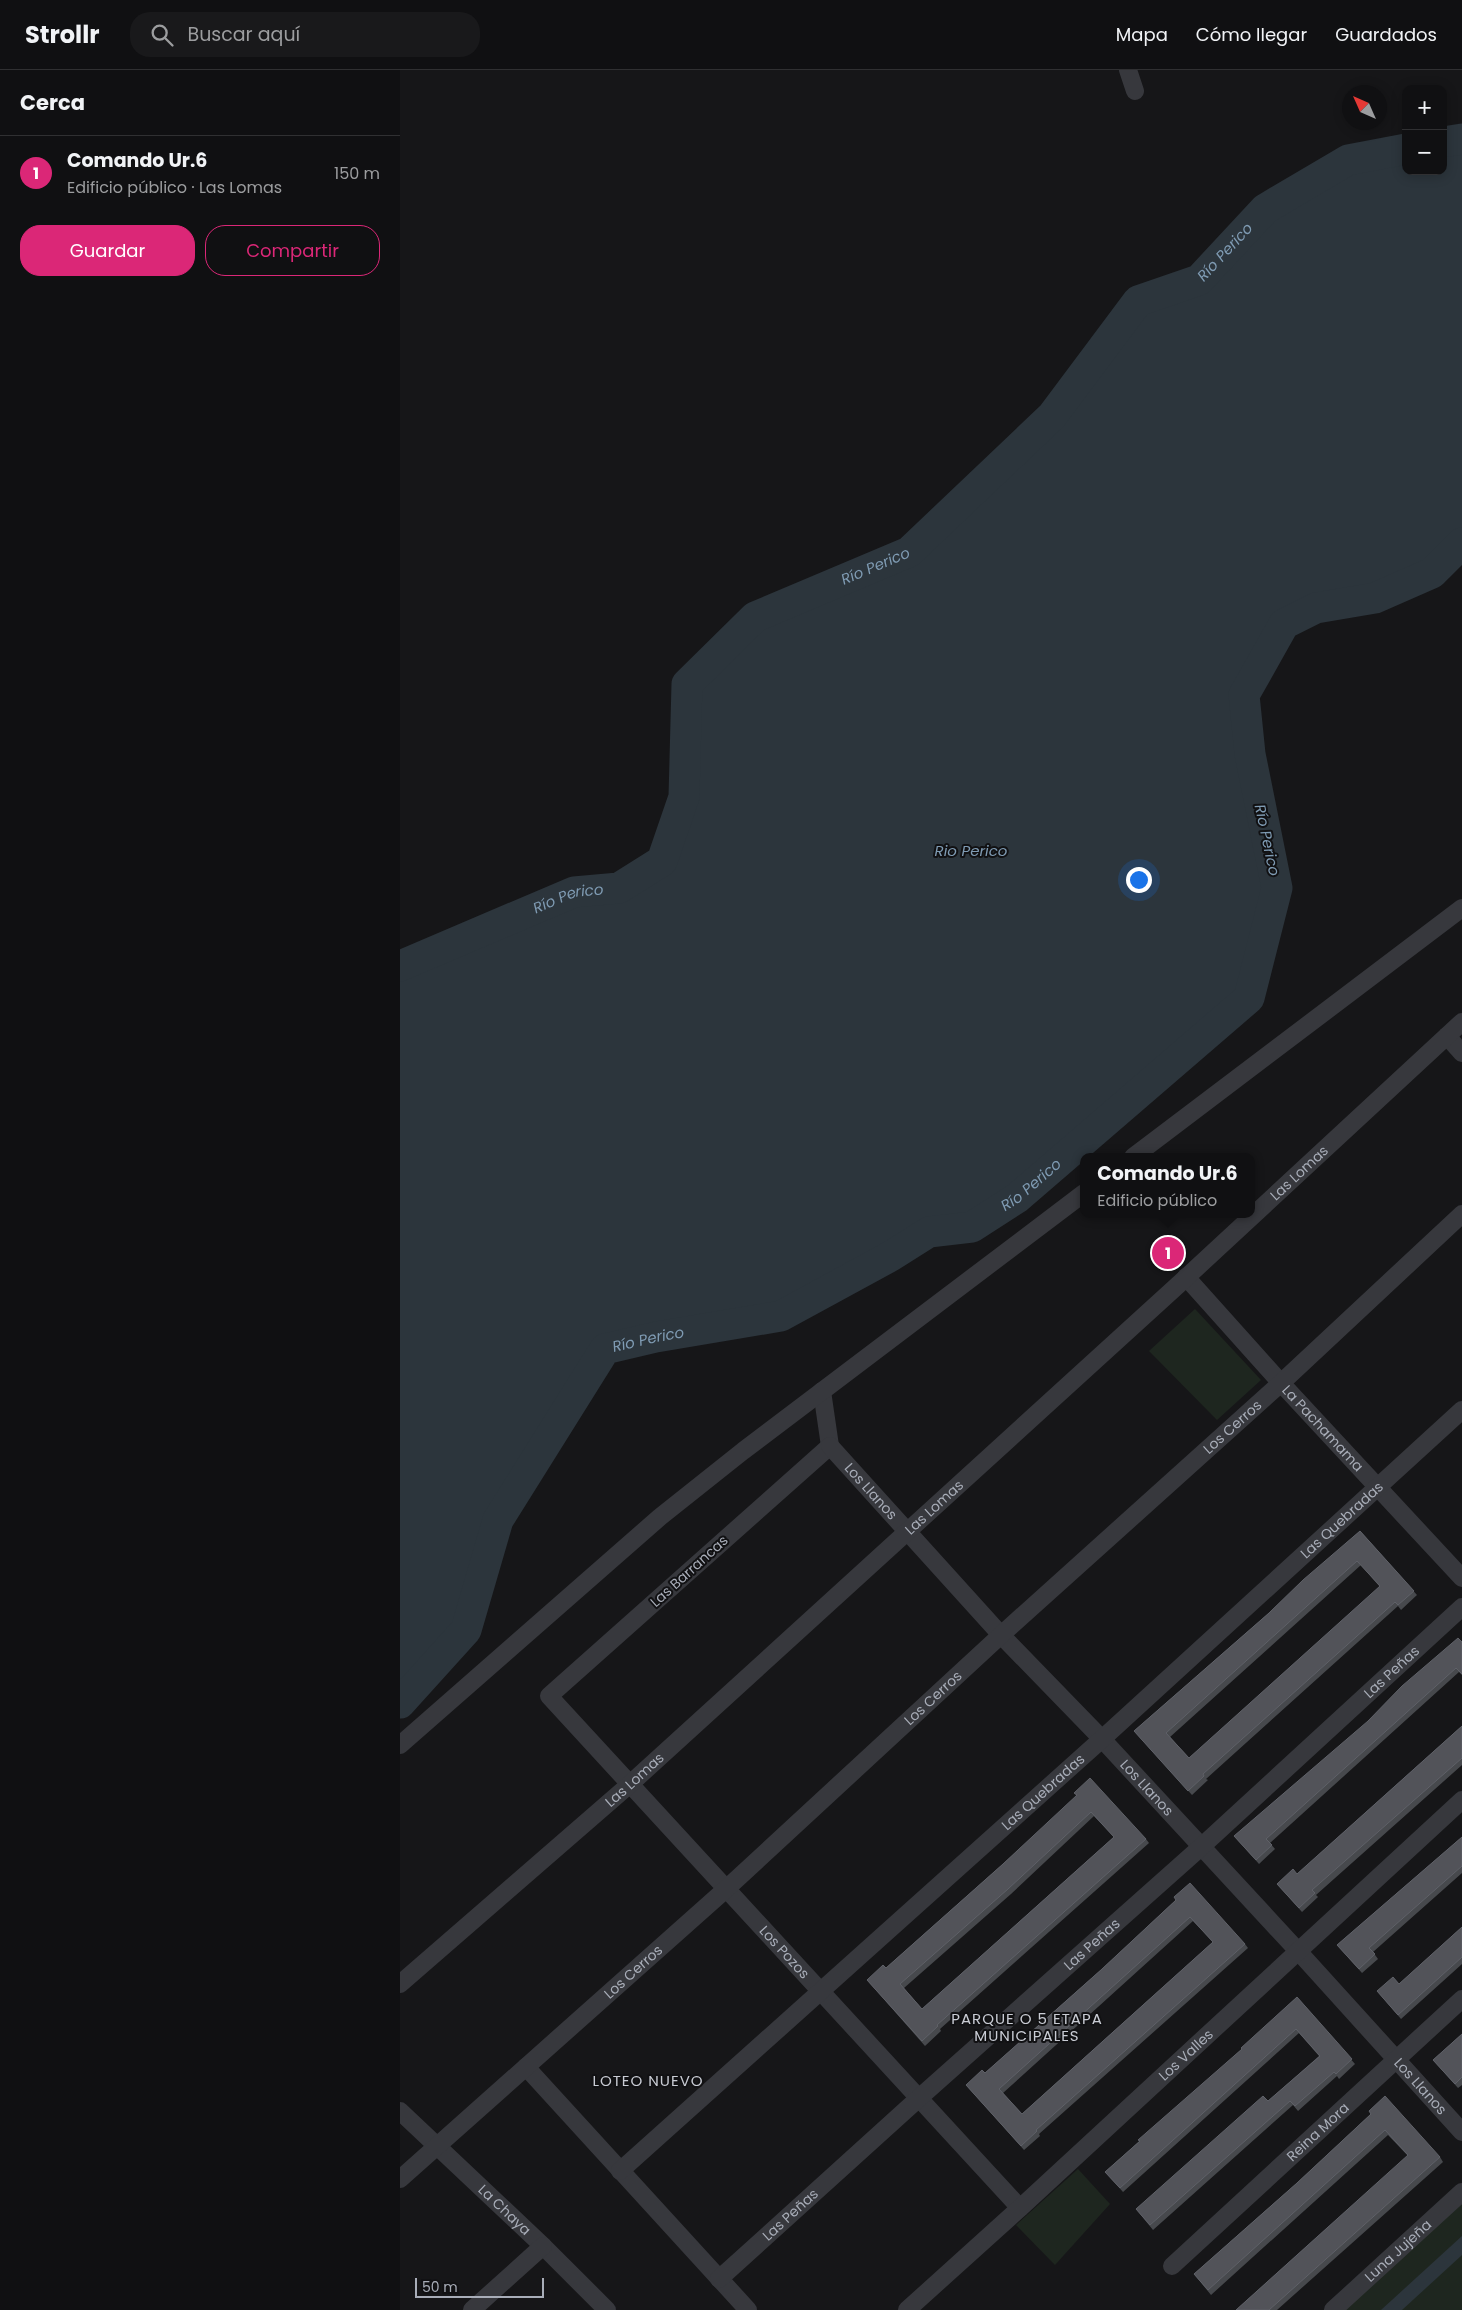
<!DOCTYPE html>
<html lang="es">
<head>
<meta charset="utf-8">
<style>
	body { margin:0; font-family:Poppins,sans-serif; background:#19191b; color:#f1f3f6 }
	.controls { position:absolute; right:15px; top:15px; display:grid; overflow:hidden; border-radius:10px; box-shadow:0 2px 12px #0003 }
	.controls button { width:45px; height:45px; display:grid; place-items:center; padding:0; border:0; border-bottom:1px solid #303032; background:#101012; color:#f1f3f6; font:25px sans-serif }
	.compass { position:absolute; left:942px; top:15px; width:45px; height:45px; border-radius:50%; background:#101012; box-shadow:0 2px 12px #0003; rotate:315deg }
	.scale { position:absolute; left:15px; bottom:12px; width:129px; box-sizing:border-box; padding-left:5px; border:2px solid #a8adb8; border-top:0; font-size:14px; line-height:18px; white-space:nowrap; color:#a8adb8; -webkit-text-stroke:4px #111113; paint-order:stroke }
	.you { position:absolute; left:738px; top:809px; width:18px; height:18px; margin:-12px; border:4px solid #fff; border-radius:50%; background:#1a73e8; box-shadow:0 0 0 8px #1a73e833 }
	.badge { display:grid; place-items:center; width:32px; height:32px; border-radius:50%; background:#db2777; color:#fff; font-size:16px; font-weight:700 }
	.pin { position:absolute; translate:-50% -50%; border:2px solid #fff; box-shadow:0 1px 5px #0006 }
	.popup { position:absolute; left:680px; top:1083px; width:175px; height:65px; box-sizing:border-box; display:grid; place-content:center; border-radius:10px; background:#101012; filter:drop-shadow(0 1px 4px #0005); font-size:16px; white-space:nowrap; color:#9c9d9f }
	.popup b { font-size:19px; color:#f1f3f6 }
	.popup::after { content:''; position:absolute; left:50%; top:100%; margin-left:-10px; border:10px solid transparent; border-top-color:#101012 }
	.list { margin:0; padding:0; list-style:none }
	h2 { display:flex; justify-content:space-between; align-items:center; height:65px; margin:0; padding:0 20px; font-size:21px }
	h2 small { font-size:16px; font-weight:400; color:#9c9d9f }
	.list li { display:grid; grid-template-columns:32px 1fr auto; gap:15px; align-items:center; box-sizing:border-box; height:75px; padding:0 20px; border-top:1px solid #303032 }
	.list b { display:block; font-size:19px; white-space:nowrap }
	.list p { margin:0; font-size:16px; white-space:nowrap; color:#9c9d9f }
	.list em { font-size:16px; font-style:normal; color:#9c9d9f }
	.actions { display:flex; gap:10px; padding:15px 20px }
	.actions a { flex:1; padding:11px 0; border:1px solid #db2777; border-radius:20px; text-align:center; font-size:18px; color:#db2777 }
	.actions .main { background:#db2777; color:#fff }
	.icon { flex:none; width:28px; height:28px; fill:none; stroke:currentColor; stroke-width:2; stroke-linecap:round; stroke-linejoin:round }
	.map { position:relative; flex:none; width:1062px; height:2240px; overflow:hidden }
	header { display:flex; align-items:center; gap:30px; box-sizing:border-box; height:70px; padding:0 25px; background:#101012; border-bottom:1px solid #303032 }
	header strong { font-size:24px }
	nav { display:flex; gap:28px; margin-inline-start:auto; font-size:18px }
	.search { width:350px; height:45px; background:#19191b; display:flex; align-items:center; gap:12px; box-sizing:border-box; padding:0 18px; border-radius:20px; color:#9c9d9f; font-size:19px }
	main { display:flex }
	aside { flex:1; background:#101012 }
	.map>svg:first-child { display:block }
	.green { fill:#1e261f }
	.water { fill:#2c353c }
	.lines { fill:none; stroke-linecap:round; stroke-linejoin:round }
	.river { stroke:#2c353c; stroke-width:31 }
	.street { stroke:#37383d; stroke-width:18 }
	.wall { fill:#47494d; fill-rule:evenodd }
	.building { fill:#525359; stroke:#5f6168; fill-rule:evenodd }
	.labels { text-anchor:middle; stroke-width:4; stroke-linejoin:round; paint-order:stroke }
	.street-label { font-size:14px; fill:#a8adb8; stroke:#111113 }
	.water-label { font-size:15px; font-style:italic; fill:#7f9bb3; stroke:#111113 }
	.neighbourhood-label { font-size:15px; letter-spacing:1px; fill:#c9ccd4; stroke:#111113 }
</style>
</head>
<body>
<header>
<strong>Strollr</strong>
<div class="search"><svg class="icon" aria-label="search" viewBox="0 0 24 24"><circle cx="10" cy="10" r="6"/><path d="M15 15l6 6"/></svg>Buscar aquí</div>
<nav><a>Mapa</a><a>Cómo llegar</a><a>Guardados</a></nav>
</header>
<main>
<aside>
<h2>Cerca<small></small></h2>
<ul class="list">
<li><span class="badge">1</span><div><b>Comando Ur.6</b><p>Edificio público · Las Lomas</p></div><em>150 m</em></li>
</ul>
<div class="actions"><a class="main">Guardar</a><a>Compartir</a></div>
</aside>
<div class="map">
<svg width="1062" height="2240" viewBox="0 0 1062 2240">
	<rect width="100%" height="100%" fill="#161618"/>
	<g class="green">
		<polygon points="795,1239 861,1310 817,1350 749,1281"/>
		<polygon points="678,2099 710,2134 655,2195 616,2155"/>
		<polygon points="1062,2133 1062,2240 945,2240"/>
	</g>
	<g class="water">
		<polygon points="1062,69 1062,473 1032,503 975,528 916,538 884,554 844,625 850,684 877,818 849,928 617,1128 572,1157 529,1162 491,1186 381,1246 256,1267 205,1279 98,1450 66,1560 0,1633 0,896 174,822 219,818 262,791 284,727 287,614 355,547 509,481 652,346 738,231 799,210 865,139 948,90 1006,79 1006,101 1043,101 1043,72"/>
		<polygon points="1062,2166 1062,2185 1002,2240 981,2240"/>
	</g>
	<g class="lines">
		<g class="river">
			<polyline points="1043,72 1062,69"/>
			<path id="s1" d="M0,896L174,822L219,818L262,791L284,727L287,614L355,547L509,482L652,346L738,231L799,210L865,139L948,90L1006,79"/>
			<path id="s2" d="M0,1633L66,1560L98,1450L205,1279L256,1267L381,1246L491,1186L529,1162L572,1157L617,1128L849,928L877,818L850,684L844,625L884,554L916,538L975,528L1032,503L1062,473"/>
		</g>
		<g class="street">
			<polyline points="728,0 735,21"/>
			<polyline points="1047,966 1062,983"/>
			<polyline points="733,1087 1062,838"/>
			<path id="s3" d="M786,1207L881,1313L1062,1508"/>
			<polyline points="422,1321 430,1376"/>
			<path id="s4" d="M430,1376L149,1626L620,2138"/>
			<path id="s5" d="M430,1376L601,1565L702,1669L898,1881L1062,2062"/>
			<polyline points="0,1675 260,1447 343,1381 684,1123"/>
			<path id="s6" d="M0,1914L229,1715L778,1215L1062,952"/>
			<polyline points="126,1997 348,2240"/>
			<path id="s7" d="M0,2041L143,2176L207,2240"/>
			<path id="s8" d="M220,2101L702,1669L1062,1340"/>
			<path id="s9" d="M0,2109L326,1819L601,1565L881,1313L1062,1144"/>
			<path id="s10" d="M772,2196L1062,1929"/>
			<path id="s11" d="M319,2209L519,2028L801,1777L1062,1537"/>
			<polyline points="72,2240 143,2176"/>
			<path id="s12" d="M507,2240L620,2138L1062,1730"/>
			<path id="s13" d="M933,2240L1062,2122"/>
		</g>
	</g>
	<g class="wall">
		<path d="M960,1461L1017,1525L1001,1540L998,1536L806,1709L808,1710L792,1725L734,1661L869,1543ZM961,1495L980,1517L789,1688L770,1667Z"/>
		<polygon points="1062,1572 1062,1605 1059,1602 870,1773 875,1779 859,1794 834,1766"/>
		<polygon points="1062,1656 1062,1695 916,1825 918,1827 902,1842 877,1814 897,1804"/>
		<path d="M674,1723L746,1769L749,1773L540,1959L541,1961L525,1976L467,1910L486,1898L603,1794L677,1726ZM694,1746L714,1767L522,1939L504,1918L611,1824Z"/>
		<polygon points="1062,1767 1062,1803 973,1882 978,1889 962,1903 937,1875"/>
		<path d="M774,1827L845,1874L848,1878L639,2064L640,2066L624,2080L566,2015L585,2003L702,1899L776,1830ZM793,1851L813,1872L622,2044L603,2023Z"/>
		<polygon points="1062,1857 1062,1894 1001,1949 977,1921 999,1914"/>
		<polygon points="897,1927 955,1994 939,2009 937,2006 898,2041 893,2035 753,2160 736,2139 868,2031 919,1986 899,1963 723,2122 705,2102 842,1979"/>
		<polygon points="1062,1964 1062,2015 1058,2018 1033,1990"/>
		<polygon points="969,2041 1040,2087 1043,2092 877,2240 836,2240 1008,2086 988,2065 811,2225 794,2204 897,2113 971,2044"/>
	</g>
	<g class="building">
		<path d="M960,1461L1014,1521L998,1535L995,1532L803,1704L804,1706L788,1721L734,1661L869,1543L903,1510ZM957,1491L980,1516L789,1688L766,1663Z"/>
		<polygon points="1058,1568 1062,1572 1062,1604 1056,1598 866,1769 872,1775 856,1790 834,1766 968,1651 1002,1616"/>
		<polygon points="1062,1656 1062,1688 912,1820 915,1823 899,1838 877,1814 893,1799 897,1804"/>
		<path d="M690,1708L746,1769L537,1955L538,1956L522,1971L467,1910L483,1895L486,1898L603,1794L677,1725L674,1723ZM691,1742L714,1767L522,1939L500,1914L608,1819Z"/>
		<polygon points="1062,1767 1062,1796 969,1878 975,1884 959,1899 937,1875"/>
		<path d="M790,1813L845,1874L636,2060L637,2061L621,2076L566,2015L582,2000L585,2003L702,1899L776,1830L774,1827ZM790,1847L813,1872L622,2044L599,2019Z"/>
		<polygon points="1062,1857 1062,1887 998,1945 977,1921 993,1907 999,1914"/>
		<polygon points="897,1927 952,1989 936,2004 934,2002 895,2036 890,2031 750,2155 736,2139 863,2026 868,2031 920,1986 896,1959 720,2118 705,2102 740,2071 738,2070 842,1979 841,1978"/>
		<polygon points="1062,1964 1062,2007 1055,2014 1033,1990"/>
		<polygon points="985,2026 1040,2087 869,2240 836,2240 1008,2085 985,2060 808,2220 794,2204 897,2113 971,2044 969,2041"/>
	</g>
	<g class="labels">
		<g class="street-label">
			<text dy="5" stroke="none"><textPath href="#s6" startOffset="1211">Las Lomas</textPath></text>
			<text dy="5" stroke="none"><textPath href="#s9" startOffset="1122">Los Cerros</textPath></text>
			<text dy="5" stroke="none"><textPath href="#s3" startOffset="204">La Pachamama</textPath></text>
			<text dy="5" stroke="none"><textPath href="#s5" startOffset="61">Los Llanos</textPath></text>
			<text dy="5" stroke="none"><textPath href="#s6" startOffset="716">Las Lomas</textPath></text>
			<text dy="5" stroke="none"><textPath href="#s8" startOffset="972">Las Quebradas</textPath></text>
			<text transform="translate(289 1501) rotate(-42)" y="5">Las Barrancas</text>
			<text dy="5" stroke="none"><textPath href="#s11" startOffset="906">Las Peñas</textPath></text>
			<text dy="5" stroke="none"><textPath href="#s9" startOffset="718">Los Cerros</textPath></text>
			<text dy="5" stroke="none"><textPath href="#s6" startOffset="311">Las Lomas</textPath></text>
			<text dy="5" stroke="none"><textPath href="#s5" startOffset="466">Los Llanos</textPath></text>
			<text dy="5" stroke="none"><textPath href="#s8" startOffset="568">Las Quebradas</textPath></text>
			<text dy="5" stroke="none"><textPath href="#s11" startOffset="501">Las Peñas</textPath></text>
			<text dy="5" stroke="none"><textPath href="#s4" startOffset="724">Los Pozos</textPath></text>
			<text dy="5" stroke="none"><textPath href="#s9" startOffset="312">Los Cerros</textPath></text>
			<text dy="5" stroke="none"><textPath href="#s12" startOffset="378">Los Valles</textPath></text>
			<text dy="5" stroke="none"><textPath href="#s5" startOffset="871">Los Llanos</textPath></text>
			<text dy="5" stroke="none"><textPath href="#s10" startOffset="198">Reina Mora</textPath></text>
			<text dy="5" stroke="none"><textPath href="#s7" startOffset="144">La Chaya</textPath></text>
			<text dy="5" stroke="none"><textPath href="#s11" startOffset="96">Las Peñas</textPath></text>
			<text dy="5" stroke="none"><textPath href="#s13" startOffset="88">Luna Jujeña</textPath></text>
		</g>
		<g class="water-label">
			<text dy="5" stroke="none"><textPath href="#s1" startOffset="1172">Río Perico</textPath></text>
			<text dy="5" stroke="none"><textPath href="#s1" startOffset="692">Río Perico</textPath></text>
			<text transform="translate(867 770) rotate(78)" y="5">Río Perico</text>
			<text x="571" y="786">Rio Perico</text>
			<text dy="5" stroke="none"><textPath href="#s1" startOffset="182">Río Perico</textPath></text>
			<text dy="5" stroke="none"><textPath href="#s2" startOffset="880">Río Perico</textPath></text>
			<text dy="5" stroke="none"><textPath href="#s2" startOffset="459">Río Perico</textPath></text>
		</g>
		<g class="neighbourhood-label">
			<text x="627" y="1954">PARQUE O 5 ETAPA<tspan x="627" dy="17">MUNICIPALES</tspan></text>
			<text x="248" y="2016">LOTEO NUEVO</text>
		</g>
	</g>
</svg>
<div class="controls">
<button>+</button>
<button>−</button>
</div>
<svg class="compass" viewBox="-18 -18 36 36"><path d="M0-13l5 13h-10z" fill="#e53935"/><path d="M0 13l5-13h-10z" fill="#9c9d9f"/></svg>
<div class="scale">50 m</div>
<div class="you"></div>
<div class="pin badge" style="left:768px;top:1183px">1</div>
<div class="popup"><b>Comando Ur.6</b>Edificio público</div>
</div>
</main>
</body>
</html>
